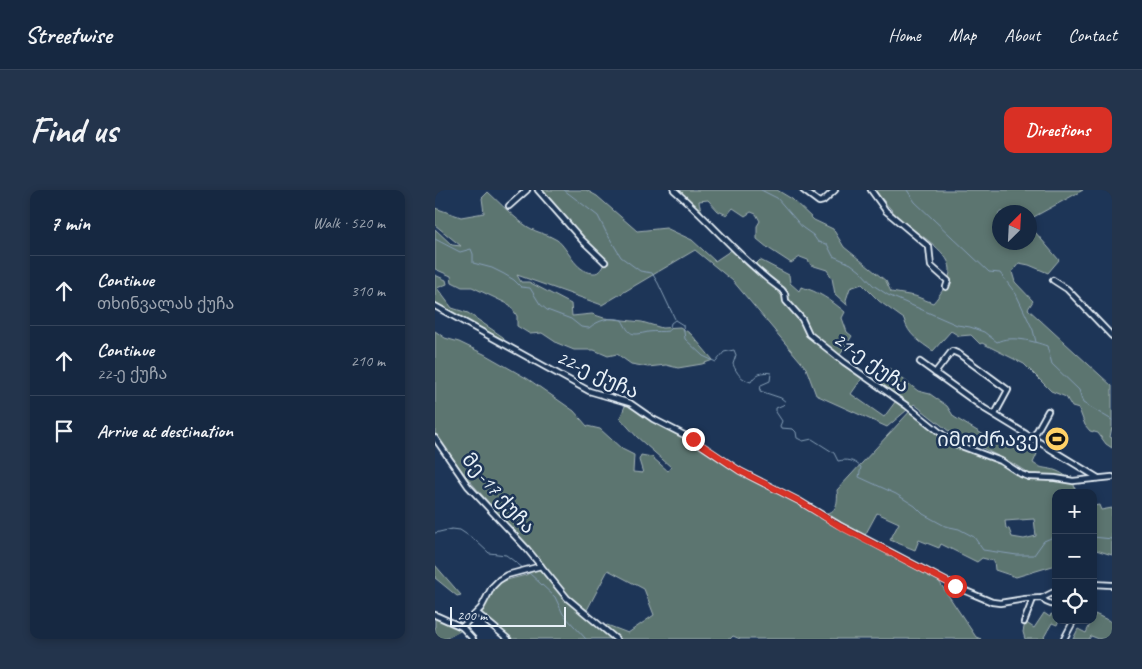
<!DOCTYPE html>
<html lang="en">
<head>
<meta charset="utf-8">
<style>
	body { margin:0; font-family:Caveat,"Noto Sans Georgian",sans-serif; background:#23344c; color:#f1f3f6 }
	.controls { position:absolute; right:15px; bottom:15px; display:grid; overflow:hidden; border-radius:10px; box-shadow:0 2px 8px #0003 }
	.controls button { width:45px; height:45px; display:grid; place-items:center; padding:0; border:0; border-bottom:1px solid #35445a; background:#162841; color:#f1f3f6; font:25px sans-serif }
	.compass { position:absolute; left:557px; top:15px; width:45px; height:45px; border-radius:50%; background:#162841; box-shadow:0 2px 8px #0003; rotate:24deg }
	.scale { position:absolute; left:15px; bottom:12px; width:116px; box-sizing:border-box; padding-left:5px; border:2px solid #e8f1f8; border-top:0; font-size:14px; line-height:18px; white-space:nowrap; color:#e8f1f8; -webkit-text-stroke:4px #1d3557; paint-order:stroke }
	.stop { position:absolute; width:15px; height:15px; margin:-11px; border:4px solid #d93025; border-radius:50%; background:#fff }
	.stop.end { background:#d93025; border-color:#fff; box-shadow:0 1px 5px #0008 }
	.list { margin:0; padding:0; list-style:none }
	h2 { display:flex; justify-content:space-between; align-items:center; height:65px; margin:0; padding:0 20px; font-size:21px }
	h2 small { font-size:16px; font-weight:400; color:#9ea6b1 }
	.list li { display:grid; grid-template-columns:32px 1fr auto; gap:15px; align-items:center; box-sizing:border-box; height:70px; padding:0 20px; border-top:1px solid #35445a }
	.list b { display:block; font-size:19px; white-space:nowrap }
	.list p { margin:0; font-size:16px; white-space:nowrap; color:#9ea6b1 }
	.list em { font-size:16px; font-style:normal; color:#9ea6b1 }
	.icon { flex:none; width:28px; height:28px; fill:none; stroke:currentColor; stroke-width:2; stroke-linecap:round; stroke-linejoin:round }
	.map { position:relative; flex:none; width:677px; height:449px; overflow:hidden; border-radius:10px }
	header { display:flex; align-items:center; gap:30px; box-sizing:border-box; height:70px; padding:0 25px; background:#162841; border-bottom:1px solid #35445a }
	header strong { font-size:24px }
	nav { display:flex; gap:28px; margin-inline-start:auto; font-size:18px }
	.intro { display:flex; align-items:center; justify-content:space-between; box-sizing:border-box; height:120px; padding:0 30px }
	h1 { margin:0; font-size:35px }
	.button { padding:12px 22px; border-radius:10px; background:#d93025; color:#fff; font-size:18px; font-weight:700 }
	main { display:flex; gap:30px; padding:0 30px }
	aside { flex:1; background:#162841; border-radius:10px; box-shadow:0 2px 8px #0003 }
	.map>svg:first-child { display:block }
	.green { fill:#5c7470; stroke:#a2b2b4; fill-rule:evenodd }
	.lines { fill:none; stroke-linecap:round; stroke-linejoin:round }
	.stream { stroke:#869fb7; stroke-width:1 }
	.street-casing { stroke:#e8f1f8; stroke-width:8 }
	.street { stroke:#1d3557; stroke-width:4.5 }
	.route { stroke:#d93025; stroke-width:6 }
	.labels { text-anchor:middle; stroke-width:5; stroke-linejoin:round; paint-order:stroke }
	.street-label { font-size:20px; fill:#e8f1f8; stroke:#1d3557 }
	.poi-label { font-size:20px; fill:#e8f1f8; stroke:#1d3557; text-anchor:end }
</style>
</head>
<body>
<header>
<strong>Streetwise</strong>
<nav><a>Home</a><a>Map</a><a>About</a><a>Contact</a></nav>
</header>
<div class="intro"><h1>Find us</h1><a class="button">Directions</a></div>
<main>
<aside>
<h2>7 min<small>Walk · 520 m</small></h2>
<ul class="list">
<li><svg class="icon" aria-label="ahead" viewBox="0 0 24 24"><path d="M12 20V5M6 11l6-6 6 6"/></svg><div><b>Continue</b><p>თხინვალას ქუჩა</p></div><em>310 m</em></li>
<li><svg class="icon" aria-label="ahead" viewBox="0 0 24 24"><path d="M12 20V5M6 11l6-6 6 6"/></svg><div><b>Continue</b><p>22-ე ქუჩა</p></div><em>210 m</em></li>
<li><svg class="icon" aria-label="arrive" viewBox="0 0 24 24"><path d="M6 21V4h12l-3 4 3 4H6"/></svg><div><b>Arrive at destination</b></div></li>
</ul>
</aside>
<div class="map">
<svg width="677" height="449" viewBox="0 0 677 449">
	<rect width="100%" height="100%" fill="#1d3557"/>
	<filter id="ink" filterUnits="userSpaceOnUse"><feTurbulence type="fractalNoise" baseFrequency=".02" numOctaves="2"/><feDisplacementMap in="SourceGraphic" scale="10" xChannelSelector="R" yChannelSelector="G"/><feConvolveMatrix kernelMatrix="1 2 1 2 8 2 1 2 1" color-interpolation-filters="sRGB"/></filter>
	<g filter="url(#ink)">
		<g class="green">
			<path d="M105,0H151L162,6L202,41L231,38L257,50L280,71L298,59L244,1L248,0H342L357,9L379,30L398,39L409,57L451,91L456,102L480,106L498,113C505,105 516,90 515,79C514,60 479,42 466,30C457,21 448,10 440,0H648L595,29L594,22H564V52H594L595,36L624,70L613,83L594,75L584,73L577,82L580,92L598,111L593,119L677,196V237L675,247L677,248V258L671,254L663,243L655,241L650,235L644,219L637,217L631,207L616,201L589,174L547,153L545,154L536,145L524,146L516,141L498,161C485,152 473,145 469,129L444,111L427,94L415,98L411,110L412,115L400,104L397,88L392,80L376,75L373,70L365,67L356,73L333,58L322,49V36L325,31L321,24L316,22L310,26L298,18L292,25L283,21L273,10L264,11C264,31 306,61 321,74L325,70L354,85L355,93L364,101L366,97C383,101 397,111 410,122L407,128L412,142L417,146L405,165L430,184L416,204L449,227L463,208L443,193L454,178L483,201L495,204L512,216L519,227L549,245L571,254L576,251L602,264L598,273C607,280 613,277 622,281C629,284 630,287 637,287L641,303H621V375L581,387L560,380L559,371L547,368L542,372L506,354L504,358L484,350L480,360L455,350L464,333L442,323L429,347L379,319C383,320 387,322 391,323C403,323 403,308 402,300L478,218L514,245L576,275L594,287L608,286L595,284L577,273L515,242L479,214L452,237L381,205L371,178L298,91L260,60L167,115L82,85L86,92H94L136,114L137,126L157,124L169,128L207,132L227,138L245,137L256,144L278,170L267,174L243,178L231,175L213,177L196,174L182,164L173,166L159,160H139L122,153L107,143L95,144L82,136V126L75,115L37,97H27L17,92L16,86L0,79V39L17,55L26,56L0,35V18L26,27L49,23L47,8L53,2C66,14 79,28 93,37C102,43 113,44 122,50C134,59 139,81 158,83C165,84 168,76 170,71L127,27ZM599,329L601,346L589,349L577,347L574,339L571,338L570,331Z"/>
			<polygon points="0,85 11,90 12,94 2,98 17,118 33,123 68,147 69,150 0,114"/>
			<polygon points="0,141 10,148 24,152 49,164 93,189 139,221 152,236 165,239 187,259 199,265 198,282 208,283 204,270 206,265 217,267 233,281 236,277 202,247 185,228 190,216 193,214 206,225 262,254 303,283 361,312 402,337 503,390 541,447 546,449 305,449 298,446 295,449 184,449 169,438 172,435 193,443 219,425 209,399 173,380 152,420 135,409 100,366 34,290 0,244"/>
			<polygon points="664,315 666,320 677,318 677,365 658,359 658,316"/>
			<polygon points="0,375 26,405 22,406 0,388"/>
			<polygon points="103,378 129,409 178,449 69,449 41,425 63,395 68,391 91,385"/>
			<polygon points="609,423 615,427 616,424 621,426 621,430 624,430 622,435 617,433 609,447 611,449 590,449 588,442 590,432 599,438"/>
			<polygon points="660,424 677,432 677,449 664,449 656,446 654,449 638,449 643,439 651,443 657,430 658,430"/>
			<polygon points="0,427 27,440 10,449 0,449"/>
		</g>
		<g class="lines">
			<g class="stream">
				<polyline points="129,0 163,26 171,42 186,67 205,81 217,83 223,93 240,129"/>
				<path d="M326,0L342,8L368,38L378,45L383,52L392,54L398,66L416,74L425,81L438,95L453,105L522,135L535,137L549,142L562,152C576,145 598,151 612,156L617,174L644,200L648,213L677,230"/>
				<polyline points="472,0 480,12 554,82 565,83 581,104 598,140 601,152"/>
				<path d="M0,49L25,62L36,59L38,64V73L57,78L69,84L79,90L86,97L95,98L105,114L112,120L136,129L146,137L154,138C162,131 176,126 187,130C195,145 196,146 213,142C220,141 227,142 234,141L236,133L240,130L248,135L250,149L268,166L281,172L289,162L299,160L301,165L298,174C302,184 306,189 316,192C320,184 328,181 336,183L335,191L326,195L325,201L346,208L351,212L348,215L341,218V222L347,231L345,236L346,238L358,239L361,242L362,248L368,251L377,249L399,263L403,271C413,269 418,270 426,277L424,287L461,304L480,316L488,324L510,336L524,339L539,347L548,360L582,365H599L609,351L621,346"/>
				<polyline points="0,343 17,339 25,340 40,350 54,363 71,365 88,378"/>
				<polyline points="658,347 677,349"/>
				<polyline points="93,382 120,407 128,424 151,449"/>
			</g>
			<defs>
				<g id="street">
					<polyline points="103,0 147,50 170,72"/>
					<path d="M239,0C276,32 307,71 347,100L350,104L351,111L367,129L374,144L409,172L472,216L518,253L566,271L586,284L594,287L620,288L638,291L677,287"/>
					<polyline points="368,0 384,12 388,11 400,0"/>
					<polyline points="436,0 451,21 494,57 496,76 513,91 511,97"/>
					<polyline points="74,16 92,0"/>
					<polyline points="618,90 632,99 677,146"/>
					<polyline points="0,116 154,201 195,213 218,229 257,249 305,281 364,311 404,335 526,399 557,412 565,413 590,409 607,408 621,401"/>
					<polyline points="485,172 550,219 663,288"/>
					<polyline points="500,183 517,161 524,164 573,200 560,224"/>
					<polyline points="0,248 33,296 92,359 132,408 181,449"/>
					<polyline points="598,248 613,221"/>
					<polyline points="658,394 677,395"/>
					<polyline points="607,408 611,412 621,416"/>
					<polyline points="42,423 73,449"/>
					<polyline points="0,425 27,437 38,449"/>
					<polyline points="589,432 598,409"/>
					<polyline points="27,437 46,418 57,397 64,390 72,385 106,376"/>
					<polyline points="629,449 639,430"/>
				</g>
			</defs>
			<use href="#street" class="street-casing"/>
			<use href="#street" class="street"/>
		</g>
	</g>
	<g class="lines" filter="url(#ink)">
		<polyline class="route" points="258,249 305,281 364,311 404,336 520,396"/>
	</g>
	<defs>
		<symbol id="stadium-disc" viewBox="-11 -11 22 22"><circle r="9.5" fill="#ffd166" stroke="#1d3557"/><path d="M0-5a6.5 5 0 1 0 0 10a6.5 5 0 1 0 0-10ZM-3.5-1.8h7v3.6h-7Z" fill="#111"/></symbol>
	</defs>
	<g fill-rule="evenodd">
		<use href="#stadium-disc" x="608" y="235" width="28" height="28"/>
	</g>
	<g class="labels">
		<g class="street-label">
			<text transform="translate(437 172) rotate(36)" y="7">21-ე ქუჩა</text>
			<text transform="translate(163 184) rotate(25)" y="7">22-ე ქუჩა</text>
			<text transform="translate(64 303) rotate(49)" y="7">მე-17 ქუჩა</text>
		</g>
		<g class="poi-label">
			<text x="604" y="256">იმოძრავე</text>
		</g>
	</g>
</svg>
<div class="controls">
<button>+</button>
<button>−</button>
<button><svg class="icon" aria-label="locate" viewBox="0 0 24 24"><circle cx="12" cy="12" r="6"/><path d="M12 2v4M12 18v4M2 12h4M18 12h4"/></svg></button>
</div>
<svg class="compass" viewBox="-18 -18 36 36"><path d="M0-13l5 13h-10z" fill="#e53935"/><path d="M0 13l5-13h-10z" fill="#9ea6b1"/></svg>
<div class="scale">200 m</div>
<div class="stop" style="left:520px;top:396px"></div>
<div class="stop end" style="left:258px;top:249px"></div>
</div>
</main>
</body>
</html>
